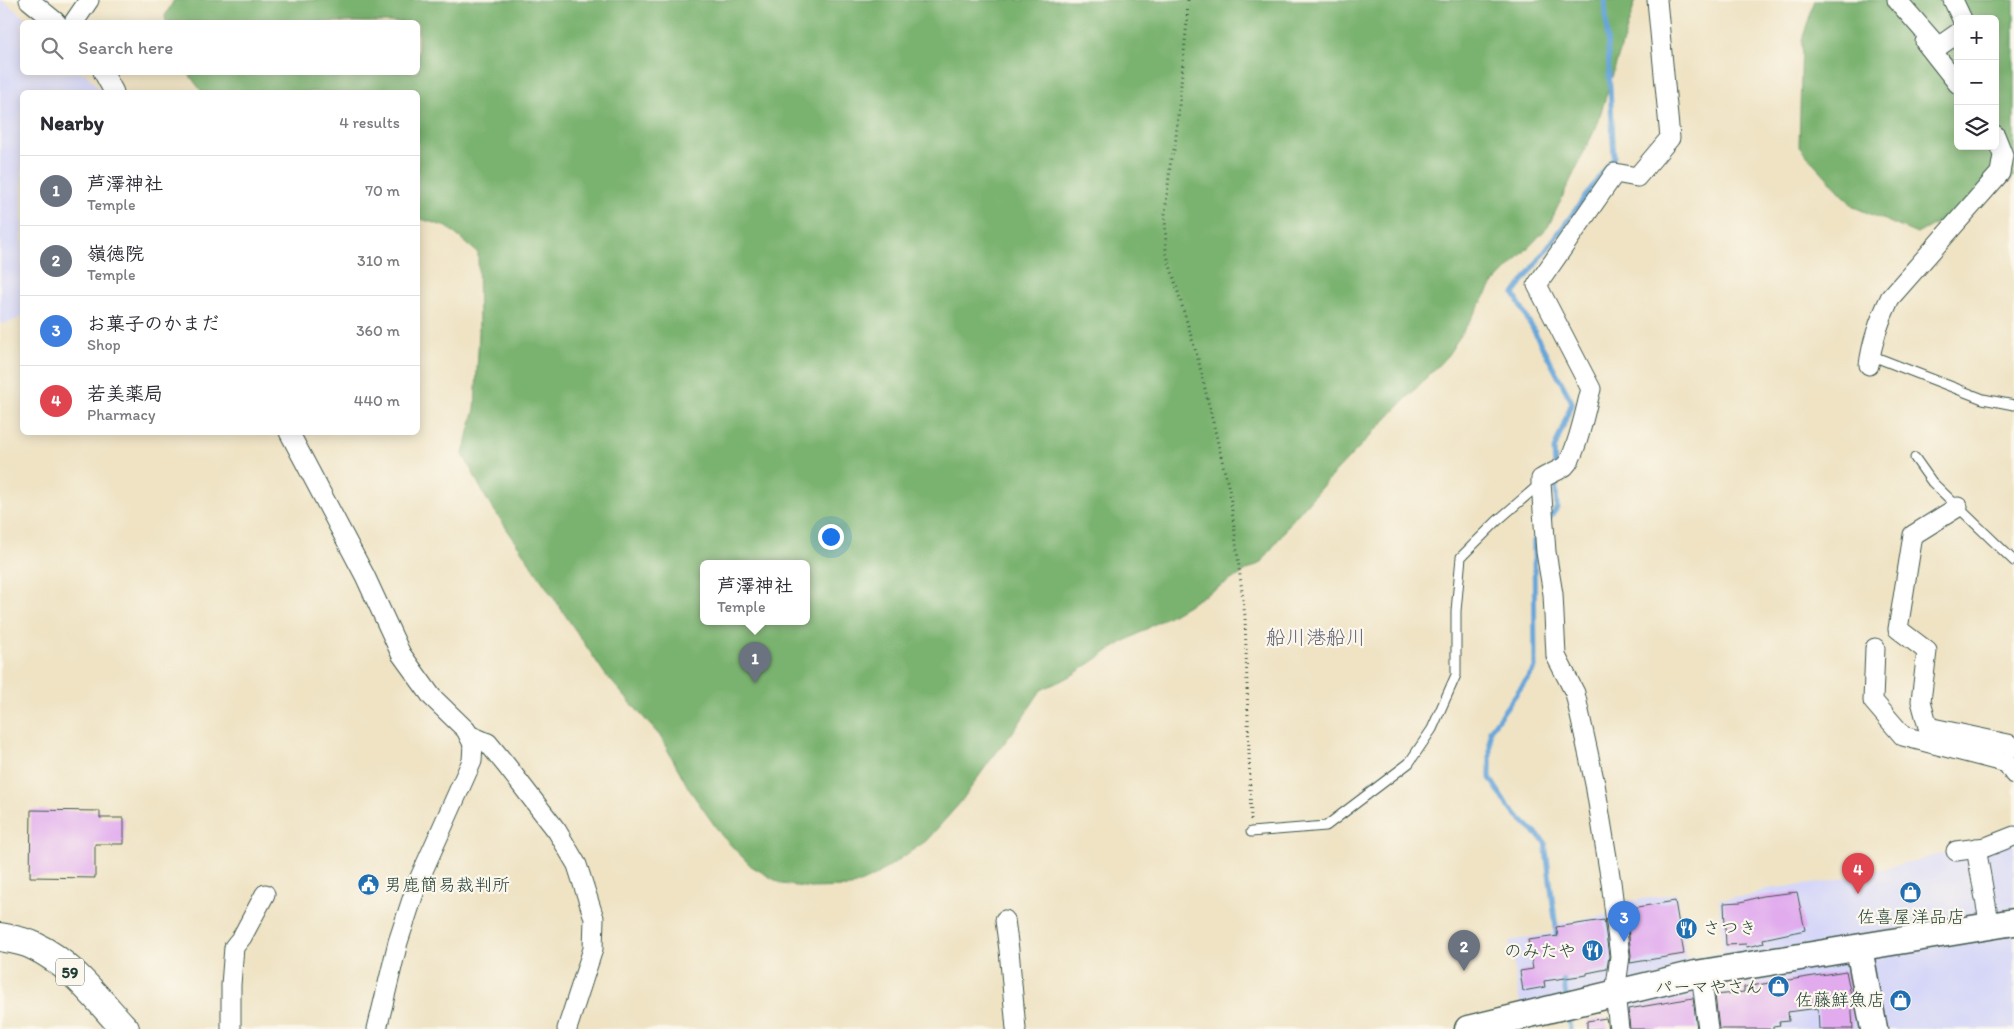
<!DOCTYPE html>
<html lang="en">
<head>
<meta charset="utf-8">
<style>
	body { margin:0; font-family:Itim,"Klee One",sans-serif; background:#f7f7f7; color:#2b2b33 }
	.controls { position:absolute; right:15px; top:15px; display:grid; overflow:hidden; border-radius:8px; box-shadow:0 2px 12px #0003 }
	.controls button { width:45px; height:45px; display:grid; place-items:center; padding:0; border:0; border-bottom:1px solid #e1e1e2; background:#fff; color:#2b2b33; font:25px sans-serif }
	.you { position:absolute; left:830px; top:536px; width:18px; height:18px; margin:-12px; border:4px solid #fff; border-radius:50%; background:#1a73e8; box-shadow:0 0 0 8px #1a73e833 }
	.badge { display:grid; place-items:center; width:32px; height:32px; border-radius:50%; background:#d93025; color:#fff; font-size:16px; font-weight:700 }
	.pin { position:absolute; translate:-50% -41px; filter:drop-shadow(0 1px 2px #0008) }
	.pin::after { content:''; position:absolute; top:26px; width:18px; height:15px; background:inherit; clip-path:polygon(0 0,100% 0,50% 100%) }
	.popup { position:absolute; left:700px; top:560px; width:110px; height:65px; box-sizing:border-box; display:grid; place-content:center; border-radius:8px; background:#fff; filter:drop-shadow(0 1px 4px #0005); font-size:16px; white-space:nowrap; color:#7c7c81 }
	.popup b { font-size:19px; color:#2b2b33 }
	.popup::after { content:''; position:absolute; left:50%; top:100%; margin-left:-10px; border:10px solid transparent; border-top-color:#fff }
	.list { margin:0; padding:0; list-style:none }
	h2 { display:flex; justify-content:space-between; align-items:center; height:65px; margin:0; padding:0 20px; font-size:21px }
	h2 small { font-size:16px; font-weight:400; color:#7c7c81 }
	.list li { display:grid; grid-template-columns:32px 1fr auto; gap:15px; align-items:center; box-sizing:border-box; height:70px; padding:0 20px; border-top:1px solid #e1e1e2 }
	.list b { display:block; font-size:19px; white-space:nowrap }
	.list p { margin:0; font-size:16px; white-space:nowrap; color:#7c7c81 }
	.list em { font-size:16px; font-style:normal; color:#7c7c81 }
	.icon { flex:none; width:28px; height:28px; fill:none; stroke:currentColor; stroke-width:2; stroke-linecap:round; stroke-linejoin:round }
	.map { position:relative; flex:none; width:2014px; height:1029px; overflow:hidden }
	.search { position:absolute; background:#fff; box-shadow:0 2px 12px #0003; left:20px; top:20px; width:400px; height:55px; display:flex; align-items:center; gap:12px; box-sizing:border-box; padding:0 18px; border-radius:8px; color:#7c7c81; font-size:19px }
	.panel { position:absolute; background:#fff; box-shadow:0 2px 12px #0003; left:20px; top:90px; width:400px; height:345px; border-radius:8px }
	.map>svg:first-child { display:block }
	.built { fill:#d6d7f8 }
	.forest { fill:#7ab26f; stroke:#4c7852; fill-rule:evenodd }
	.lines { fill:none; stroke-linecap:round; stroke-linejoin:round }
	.stream { stroke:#67a6d9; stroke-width:5 }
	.building { fill:#e1abee }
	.lane-casing { stroke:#3e564a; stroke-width:11 }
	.street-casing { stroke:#3e564a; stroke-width:21 }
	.secondary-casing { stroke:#3e564a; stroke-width:29 }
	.primary-casing { stroke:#3e564a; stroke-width:30 }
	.path { stroke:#3e564a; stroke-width:3; stroke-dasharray:1 4; stroke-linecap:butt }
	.lane { stroke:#fff; stroke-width:9 }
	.street { stroke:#fff; stroke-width:19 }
	.secondary { stroke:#fff; stroke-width:26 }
	.primary { stroke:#fff; stroke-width:28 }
	.labels { text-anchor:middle; stroke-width:4.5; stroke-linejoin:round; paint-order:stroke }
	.shield { fill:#fbf7ec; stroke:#61756b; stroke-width:1 }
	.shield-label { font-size:16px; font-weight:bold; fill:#1f3d34 }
	.poi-label { font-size:18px; fill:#1f3d34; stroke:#fbf7ec; text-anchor:end }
	.quarter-label { font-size:20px; fill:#636475; stroke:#fbf7ec }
</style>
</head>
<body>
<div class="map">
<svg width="2014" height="1029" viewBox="0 0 2014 1029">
	<rect width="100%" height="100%" fill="#fbf7ec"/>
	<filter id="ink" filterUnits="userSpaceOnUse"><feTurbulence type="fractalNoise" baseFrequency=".02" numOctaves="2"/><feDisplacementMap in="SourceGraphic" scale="10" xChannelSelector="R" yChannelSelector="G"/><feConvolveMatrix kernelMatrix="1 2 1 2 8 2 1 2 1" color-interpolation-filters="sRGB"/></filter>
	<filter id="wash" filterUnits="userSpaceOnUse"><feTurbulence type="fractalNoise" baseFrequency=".0096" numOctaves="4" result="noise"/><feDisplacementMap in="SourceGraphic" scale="20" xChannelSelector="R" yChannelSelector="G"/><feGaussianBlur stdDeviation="1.12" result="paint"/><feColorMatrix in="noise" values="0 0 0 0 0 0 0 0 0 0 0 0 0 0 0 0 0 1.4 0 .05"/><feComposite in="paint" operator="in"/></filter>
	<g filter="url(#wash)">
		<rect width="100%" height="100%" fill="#efe3c4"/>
		<g class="built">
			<polygon points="0,0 3,0 30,22 22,22 22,72 85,73 102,92 22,92 22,317 5,324 0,323"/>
			<polygon points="2014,836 2014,1029 1619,1029 1615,993 1522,1015 1509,941 1552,933 1556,924 1607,915 1613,904 1677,893 1686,958 1723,952 1719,899 1749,896 1766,889 1828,882"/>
		</g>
		<g class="forest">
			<path d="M174,0H1636L1597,125L1548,227L1493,284L1448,355L1325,483L1290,523L1262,562L1110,650L1071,676L1041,690L1016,728L989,762L960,803L926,841L875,876L851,887L811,888L782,884L751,866L722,836L689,789L660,736L605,674L486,498L463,454L475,409L479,332L478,253L447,227L418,218V92H202L188,73L418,72V22H166L165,16ZM704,564H806V622H704Z"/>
			<path d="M1815,0H2014V176L2008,183L1917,234L1854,207L1799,147L1802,40ZM1958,19H1995V146H1958Z"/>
		</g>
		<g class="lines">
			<g class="stream">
				<polyline points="1555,467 1554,450 1572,402 1514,294 1614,157 1605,0"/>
				<polyline points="1549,519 1557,508 1555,475"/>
				<polyline points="1540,532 1534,541 1535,668 1490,730 1490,778 1509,808 1545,842 1558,943"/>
				<polyline points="1563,974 1566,997"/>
				<polyline points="1568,1013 1570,1029"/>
			</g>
		</g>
		<g id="blocks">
			<g class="building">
				<polygon points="31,810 100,811 100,818 124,818 124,844 95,844 95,878 30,877"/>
				<polygon points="1797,892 1805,930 1763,939 1764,943 1747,947 1746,944 1726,945 1724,903 1741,902 1762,896"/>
				<polygon points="1675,901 1684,954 1630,963 1631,955 1626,909"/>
				<polygon points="1604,920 1609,956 1607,969 1587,973 1587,975 1544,981 1545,987 1523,991 1520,971 1533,969 1528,940 1558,936 1556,927"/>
				<polygon points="1846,971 1851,995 1853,1029 1819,1029 1818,1008 1788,1012 1789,1021 1779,1022 1780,1025 1773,1026 1773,1029 1719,1029 1715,995 1744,992 1744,987"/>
				<polygon points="1693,998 1697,1029 1630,1029 1628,1009"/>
				<polygon points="1606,1018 1608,1029 1587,1029 1587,1021"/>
			</g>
		</g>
	</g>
	<g filter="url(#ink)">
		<use href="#blocks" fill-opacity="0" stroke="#3e564a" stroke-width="1"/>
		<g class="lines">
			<defs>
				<g id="lane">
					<polyline points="1870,355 1983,399 2014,405"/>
					<polyline points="1915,458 1932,482 2014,561"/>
					<polyline points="1251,832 1326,826 1409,763 1432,729 1456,675 1456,611 1461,557 1497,521 1541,483"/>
				</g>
				<g id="street">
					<polyline points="29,0 56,22"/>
					<polyline points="1897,0 1938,47 1958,33"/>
					<polyline points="1953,0 1962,19"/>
					<polyline points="74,22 89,0"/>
					<polyline points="1925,42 1958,84"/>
					<polyline points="103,72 114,92"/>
					<path d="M1869,365C1872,341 1879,321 1890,298L2000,173L2003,155L1995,135"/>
					<polyline points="289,432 365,576 401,654 432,697 466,730 473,744 472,761 417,884 398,942 377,1029"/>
					<polyline points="1958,507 1913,535 1898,629 1927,651 1921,701 1928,727 2008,744 2014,747"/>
					<polyline points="1875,648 1873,701 1903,736 2007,763 2014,774"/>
					<polyline points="469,735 488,743 506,765 557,831 577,865 594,918 593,949 567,1029"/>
					<polyline points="1976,848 1990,927"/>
					<polyline points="1956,851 1986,847 2014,836"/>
					<polyline points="1005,920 1009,950 1016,1029"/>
					<polyline points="1701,973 1708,1029"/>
					<polyline points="231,1029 231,985 234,947 242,937 265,894"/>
					<path d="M1619,1029L1615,993L1620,956L1611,882L1595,784L1575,693L1556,656L1553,594L1546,552L1541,483V479C1547,475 1562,469 1565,466C1577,455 1586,406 1591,389L1537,285L1615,173L1637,177L1670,138L1657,0"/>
				</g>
				<g id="secondary">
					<polyline points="1859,948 1874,1029"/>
					<polyline points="1468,1029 1696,974 2014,922"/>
				</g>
				<path id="primary" d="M0,937C11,939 24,941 34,946C71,963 98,1000 125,1029"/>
			</defs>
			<use href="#lane" class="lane-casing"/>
			<use href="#street" class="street-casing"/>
			<use href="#secondary" class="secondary-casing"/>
			<use href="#primary" class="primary-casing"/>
			<polyline class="path" points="1188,0 1187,21 1175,147 1171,158 1165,213 1166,252 1198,359 1230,494 1245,616 1251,821"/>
			<use href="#lane" class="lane"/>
			<use href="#street" class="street"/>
			<use href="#secondary" class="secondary"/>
			<use href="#primary" class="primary"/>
		</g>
	</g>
	<defs>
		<symbol id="civic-disc" viewBox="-11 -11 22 22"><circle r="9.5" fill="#1f6fb2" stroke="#fbf7ec"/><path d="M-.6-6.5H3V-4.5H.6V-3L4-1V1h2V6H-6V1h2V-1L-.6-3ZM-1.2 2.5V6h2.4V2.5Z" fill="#fff"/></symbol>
		<symbol id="shop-disc" viewBox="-11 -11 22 22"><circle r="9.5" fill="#1f6fb2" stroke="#fbf7ec"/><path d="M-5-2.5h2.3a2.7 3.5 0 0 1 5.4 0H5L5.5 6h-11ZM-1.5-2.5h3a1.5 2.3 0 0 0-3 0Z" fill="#fff"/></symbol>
		<symbol id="restaurant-disc" viewBox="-11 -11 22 22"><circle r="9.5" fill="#1f6fb2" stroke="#fbf7ec"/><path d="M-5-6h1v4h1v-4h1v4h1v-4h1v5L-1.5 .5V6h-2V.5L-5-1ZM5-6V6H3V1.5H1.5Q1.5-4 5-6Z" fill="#fff"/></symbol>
	</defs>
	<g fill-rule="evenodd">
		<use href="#civic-disc" x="356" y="872" width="25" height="25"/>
		<use href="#shop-disc" x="1898" y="880" width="25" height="25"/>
		<use href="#restaurant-disc" x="1674" y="916" width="25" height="25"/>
		<use href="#restaurant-disc" x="1580" y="938" width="25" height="25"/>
		<use href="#shop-disc" x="1766" y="974" width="25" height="25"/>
		<use href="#shop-disc" x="1888" y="988" width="25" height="25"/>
	</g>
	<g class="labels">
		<rect class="shield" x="56" y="958.5" width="28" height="27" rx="4"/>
		<g class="shield-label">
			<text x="70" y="978">59</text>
		</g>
		<g class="poi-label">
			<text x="384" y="891" text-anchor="start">男鹿簡易裁判所</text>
			<text x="1911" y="923" text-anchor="middle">佐喜屋洋品店</text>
			<text x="1703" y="934" text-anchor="start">さつき</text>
			<text x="1576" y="957">のみたや</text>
			<text x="1763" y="993">パーマやさん</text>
			<text x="1885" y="1006">佐藤鮮魚店</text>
		</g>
		<g class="quarter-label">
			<text x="1316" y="644">船川港船川</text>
		</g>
	</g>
</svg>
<div class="controls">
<button>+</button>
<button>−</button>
<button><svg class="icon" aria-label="layers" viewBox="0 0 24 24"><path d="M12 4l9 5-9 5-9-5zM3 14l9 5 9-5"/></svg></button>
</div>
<div class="you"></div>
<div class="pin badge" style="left:755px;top:683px;background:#6b7280">1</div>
<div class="popup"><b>芦澤神社</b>Temple</div>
<div class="pin badge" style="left:1464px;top:971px;background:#6b7280">2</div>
<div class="pin badge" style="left:1624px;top:942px;background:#3f7fe0">3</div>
<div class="pin badge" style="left:1858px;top:894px;background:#e0444e">4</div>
<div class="search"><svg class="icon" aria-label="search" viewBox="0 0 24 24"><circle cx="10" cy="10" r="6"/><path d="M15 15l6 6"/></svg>Search here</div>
<section class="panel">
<h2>Nearby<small>4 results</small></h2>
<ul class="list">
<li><span class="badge" style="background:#6b7280">1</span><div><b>芦澤神社</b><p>Temple</p></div><em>70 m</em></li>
<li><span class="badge" style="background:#6b7280">2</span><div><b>嶺徳院</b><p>Temple</p></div><em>310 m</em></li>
<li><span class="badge" style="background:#3f7fe0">3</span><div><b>お菓子のかまだ</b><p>Shop</p></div><em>360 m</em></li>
<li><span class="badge" style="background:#e0444e">4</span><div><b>若美薬局</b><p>Pharmacy</p></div><em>440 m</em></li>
</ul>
</section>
</div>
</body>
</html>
